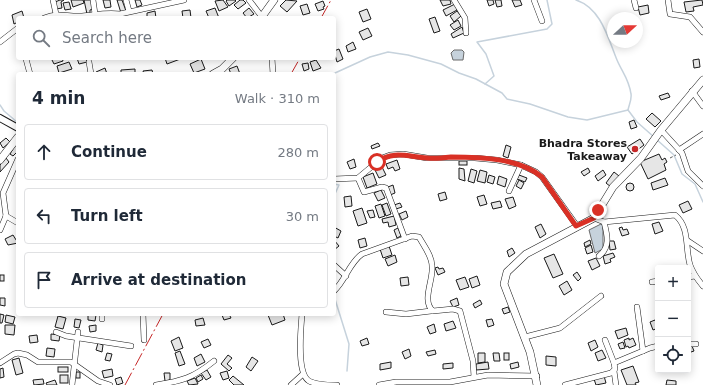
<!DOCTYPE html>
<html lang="en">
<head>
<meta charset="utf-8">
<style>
	body { margin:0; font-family:"DejaVu Sans",sans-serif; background:#f6f6f7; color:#1f2937 }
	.controls { position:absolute; right:12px; bottom:12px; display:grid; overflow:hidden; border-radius:4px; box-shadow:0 2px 10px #0003 }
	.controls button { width:36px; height:36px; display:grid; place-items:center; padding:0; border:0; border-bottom:1px solid #e0e1e3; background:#fff; color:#1f2937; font:20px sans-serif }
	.compass { position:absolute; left:607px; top:12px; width:36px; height:36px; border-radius:50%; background:#fff; box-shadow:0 2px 10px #0003; rotate:69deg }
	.stop { position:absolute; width:12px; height:12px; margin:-9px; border:3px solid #d93025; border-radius:50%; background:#fff }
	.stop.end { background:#d93025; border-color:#fff; box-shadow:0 1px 4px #0008 }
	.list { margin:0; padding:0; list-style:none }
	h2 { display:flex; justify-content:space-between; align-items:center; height:52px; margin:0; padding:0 16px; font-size:17px }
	h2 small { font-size:13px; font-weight:400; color:#747a83 }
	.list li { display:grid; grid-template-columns:26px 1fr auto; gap:12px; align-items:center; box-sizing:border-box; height:56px; margin:0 8px 8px; padding:0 8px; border:1px solid #e0e1e3; border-radius:4px }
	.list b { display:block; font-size:15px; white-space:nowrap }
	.list em { font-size:13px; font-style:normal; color:#747a83 }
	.icon { flex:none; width:22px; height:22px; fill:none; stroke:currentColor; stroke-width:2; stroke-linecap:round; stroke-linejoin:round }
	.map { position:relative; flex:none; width:703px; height:385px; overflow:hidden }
	.search { position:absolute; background:#fff; box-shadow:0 2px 10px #0003; left:16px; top:16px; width:320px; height:44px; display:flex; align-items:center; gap:10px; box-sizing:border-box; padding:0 14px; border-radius:4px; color:#747a83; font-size:15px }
	.panel { position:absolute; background:#fff; box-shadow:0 2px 10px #0003; left:16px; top:72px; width:320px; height:244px; border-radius:4px }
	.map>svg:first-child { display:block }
	.water { fill:#c6d2dc; stroke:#6a6a6a }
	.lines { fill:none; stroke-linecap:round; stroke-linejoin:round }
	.stream { stroke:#c6d2dc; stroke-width:1.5 }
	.building { fill:#e6e6e6; stroke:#1a1a1a }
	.minor-casing { stroke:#1a1a1a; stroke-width:6 }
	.tertiary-casing { stroke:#1a1a1a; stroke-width:8 }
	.secondary-casing { stroke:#1a1a1a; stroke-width:8 }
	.path { stroke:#5f5f5f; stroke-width:1; stroke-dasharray:3 2; stroke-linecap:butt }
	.minor { stroke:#fff; stroke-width:5 }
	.tertiary { stroke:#fff; stroke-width:6 }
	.secondary { stroke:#fff; stroke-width:7 }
	.power { stroke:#c62828; stroke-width:1; stroke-dasharray:14 3 2 3; stroke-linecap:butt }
	.route { stroke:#d93025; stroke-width:5 }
	.poi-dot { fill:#c62828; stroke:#fff; stroke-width:1.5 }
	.labels { text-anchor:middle; stroke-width:3; stroke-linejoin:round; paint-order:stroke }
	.poi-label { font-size:11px; font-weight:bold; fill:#1a1a1a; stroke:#fff; text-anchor:end }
</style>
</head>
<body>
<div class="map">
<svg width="703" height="385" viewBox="0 0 703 385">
	<rect width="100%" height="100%" fill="#fff"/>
	<g class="water">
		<polygon points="454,50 462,50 464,52 463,60 453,60 451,53"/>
		<polygon points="603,223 603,249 595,253 589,230"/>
	</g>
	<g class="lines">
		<g class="stream">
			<path d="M576,0C601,8 608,38 617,60C622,72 629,79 631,94C632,99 629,105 628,110"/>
			<polyline points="328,74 335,73 370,57 388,52 408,55 441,64 459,73 476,79 502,93 507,99 530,104 568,117 587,120 628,110 637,122 654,137"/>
			<polyline points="485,84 494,76 486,54 477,42 547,29 552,24 547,0"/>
			<polyline points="0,105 4,111 17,122"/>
			<polyline points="656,139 674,155 682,174 695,184 703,202"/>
			<polyline points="334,184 339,185 334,196"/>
			<polyline points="334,296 349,344 347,371"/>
		</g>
	</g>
	<g class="building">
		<polygon points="60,0 64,0 61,2 62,8 56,9 55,2"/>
		<polygon points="71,0 83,0 84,3 73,7"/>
		<polygon points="84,0 91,0 93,9 90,10 90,13 87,14"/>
		<polygon points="103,0 110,0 111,7 105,8"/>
		<polygon points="117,0 122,0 126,11 121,13"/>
		<polygon points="135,0 140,0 142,5 137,7"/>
		<polygon points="223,0 228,7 219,11 215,1"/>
		<polygon points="227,0 235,0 236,1 229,6 226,1"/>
		<polygon points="240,0 243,0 246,3 238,9 234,5"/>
		<polygon points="286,0 297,1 287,12 280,6"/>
		<polygon points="440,0 450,0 451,4 443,6"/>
		<polygon points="487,0 493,0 494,4 489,6"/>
		<polygon points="495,0 501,0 502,6 497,7"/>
		<polygon points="512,0 520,0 522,5 515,7"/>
		<polygon points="702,0 703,5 693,7 694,11 686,12 684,2"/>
		<polygon points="323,1 325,6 323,7 324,9 318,11 315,4"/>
		<polygon points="69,2 71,9 65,10 63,3"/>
		<polygon points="307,4 310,13 303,15 300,6"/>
		<polygon points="455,4 457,10 446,16 443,10"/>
		<polygon points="648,5 649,13 640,15 638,7"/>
		<polygon points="215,8 219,18 209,18 206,11"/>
		<polygon points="249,8 254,14 247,18 243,13"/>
		<polygon points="367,9 371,19 363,22 359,12"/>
		<polygon points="190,10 191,18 183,18 182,11"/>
		<polygon points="22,11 24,18 18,18 18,22 14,24 12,15"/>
		<polygon points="155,11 156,18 147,18 147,13"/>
		<polygon points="457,11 461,16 454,22 450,16"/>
		<polygon points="435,17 440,31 434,33 429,19"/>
		<polygon points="458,20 461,26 454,30 450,25"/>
		<polygon points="462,27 464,33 453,38 451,34"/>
		<polygon points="368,28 372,36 363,40 359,32"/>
		<polygon points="353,42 356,49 348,52 346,46"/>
		<polygon points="339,49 343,59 337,62 334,51"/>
		<polygon points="51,58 62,58 63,61 54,64"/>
		<polygon points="77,58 86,58 87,62 79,64"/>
		<polygon points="165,58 183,58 167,64"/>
		<polygon points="201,59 205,69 194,73 190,64"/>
		<polygon points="699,59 700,67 694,68 693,60"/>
		<polygon points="316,60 321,68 313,71 310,62"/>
		<polygon points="69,62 72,69 59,73 57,66"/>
		<polygon points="308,63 309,69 304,71 302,64"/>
		<polygon points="237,66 240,74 231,74 229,69"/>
		<polygon points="105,68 107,74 98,74 96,72"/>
		<polygon points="135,69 135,74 121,74 121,70"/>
		<polygon points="152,70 153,74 144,74 143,71"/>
		<polygon points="668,93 670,97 661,100 659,96"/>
		<polygon points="652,113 661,121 655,127 646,119"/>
		<polygon points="634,120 637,127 631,129 629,122"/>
		<polygon points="6,138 10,142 3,148 0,143"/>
		<polygon points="640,139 644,145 632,154 627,147"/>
		<polygon points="378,143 380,146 372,149 371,146"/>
		<polygon points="16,144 18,151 13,156 10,154"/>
		<polygon points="506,145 511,147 508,158 503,156"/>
		<polygon points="659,154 662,160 665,158 667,162 664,164 666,170 648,179 640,162"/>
		<polygon points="6,158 9,162 0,172 0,165"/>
		<polygon points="354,159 356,167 350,169 347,162"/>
		<polygon points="397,160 400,169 395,171 393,167 388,169 386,164"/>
		<rect x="459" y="161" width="8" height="4"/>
		<polygon points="382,167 386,175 379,178 375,170"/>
		<polygon points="459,168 464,169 465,181 459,179"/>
		<polygon points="588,168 590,172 584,176 581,172"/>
		<polygon points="471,169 477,171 474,183 468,181"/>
		<polygon points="480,170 487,172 485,183 477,181"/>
		<polygon points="603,170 606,175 598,181 595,176"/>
		<polygon points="614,172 619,176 611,187 606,183"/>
		<polygon points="373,173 377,184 367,188 363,177"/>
		<polygon points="489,175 495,177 493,184 487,182"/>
		<polygon points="519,175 527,178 525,182 517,179"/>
		<polygon points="499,176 507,179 505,187 497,184"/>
		<polygon points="665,178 668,185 653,190 651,183"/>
		<polygon points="519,180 524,183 521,189 516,186"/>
		<circle cx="630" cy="187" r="4"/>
		<polygon points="393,185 395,193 390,195 388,187"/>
		<polygon points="381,190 385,198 378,201 374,193"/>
		<polygon points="445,192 447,199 440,201 438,194"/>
		<polygon points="484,195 487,204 480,206 477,197"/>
		<polygon points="351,196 352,206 345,207 344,197"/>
		<polygon points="513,197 516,206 509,209 505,199"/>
		<polygon points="500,201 502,207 493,209 491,203"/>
		<polygon points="688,201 692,209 683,213 679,205"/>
		<polygon points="387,203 391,214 386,216 382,205"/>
		<polygon points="400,203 402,207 396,209 394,205"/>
		<polygon points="381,204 385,216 379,218 375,206"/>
		<polygon points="362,208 367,223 358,226 353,211"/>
		<polygon points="373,210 375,217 370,218 367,211"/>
		<polygon points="406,211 408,217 402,220 399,214"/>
		<polygon points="394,216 396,225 389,227 388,222 383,223 382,219"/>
		<polygon points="659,222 663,231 655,234 652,224"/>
		<polygon points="541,224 546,234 540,238 535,227"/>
		<polygon points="334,227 341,231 338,238 334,236"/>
		<polygon points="622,227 623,230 627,229 629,234 622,236 619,228"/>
		<polygon points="398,228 401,236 397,238 394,230"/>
		<polygon points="13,235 18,243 8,245 5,239"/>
		<polygon points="365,238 367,246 360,248 358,240"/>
		<polygon points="334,240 339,246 334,250"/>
		<polygon points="590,240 591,244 585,247 584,243"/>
		<polygon points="609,241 614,241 616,249 610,250"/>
		<polygon points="591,245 593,252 587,254 585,248"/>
		<polygon points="389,246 392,255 383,258 380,249"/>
		<polygon points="512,248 515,253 509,257 507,251"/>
		<polygon points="613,253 615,257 610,259 611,262 605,264 603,256"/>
		<polygon points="554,254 563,274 553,278 544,258"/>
		<polygon points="395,255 397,262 388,266 385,259"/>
		<polygon points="596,258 600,266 592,270 588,261"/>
		<polygon points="438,267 439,269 443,268 445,272 438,275 435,268"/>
		<polygon points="577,272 581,278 578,281 573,275"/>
		<rect x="0" y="275" width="4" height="6"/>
		<polygon points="477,276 480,285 472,288 469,279"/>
		<polygon points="408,277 409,285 401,286 400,278"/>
		<polygon points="465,277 469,287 460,290 456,280"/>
		<polygon points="567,281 572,290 564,295 559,286"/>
		<polygon points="0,298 5,298 5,306 0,305"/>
		<polygon points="457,298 459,305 453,307 450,301"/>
		<polygon points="480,300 482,304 475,308 473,304"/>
		<polygon points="508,307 510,312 504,314 502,309"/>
		<polygon points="0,314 4,315 2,323 0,323"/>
		<polygon points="88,314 96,315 95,321 88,320"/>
		<polygon points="229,314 231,318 224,320 222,315"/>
		<polygon points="283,314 285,320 272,325 268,315"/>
		<polygon points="6,315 15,317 13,324 5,322"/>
		<polygon points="58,316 66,318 63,329 55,327"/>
		<polygon points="203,318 205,325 196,326 195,320"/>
		<polygon points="75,319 81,320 79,328 74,327"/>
		<polygon points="492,319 494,325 488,327 486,320"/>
		<polygon points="655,320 658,328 653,330 650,322"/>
		<polygon points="453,321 456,328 446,331 444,324"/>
		<polygon points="434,324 436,332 430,334 427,327"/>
		<polygon points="5,325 15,325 14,335 5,334"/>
		<polygon points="96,325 96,331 90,332 89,326"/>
		<polygon points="626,328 628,335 618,339 615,331"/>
		<polygon points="51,334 60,335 59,341 51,340"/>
		<polygon points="37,335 38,342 30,343 29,336"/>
		<polygon points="179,337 183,348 175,351 171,341"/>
		<polygon points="367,338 369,344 362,346 360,341"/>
		<polygon points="629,338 629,340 633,338 636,345 629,348 628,346 626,347 624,340"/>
		<polygon points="208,339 211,345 204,348 201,342"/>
		<polygon points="595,340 598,347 591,351 588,343"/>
		<polygon points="623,342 625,348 620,349 618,344"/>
		<polygon points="98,343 103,345 102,352 96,350"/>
		<polygon points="692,346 694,351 688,353 688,348"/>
		<polygon points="47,348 55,349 54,357 46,356"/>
		<polygon points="409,349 411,356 405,359 402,352"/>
		<polygon points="435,350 436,354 428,356 426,352"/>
		<polygon points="602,350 606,358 598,361 595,353"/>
		<polygon points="180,351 185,364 179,366 175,353"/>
		<polygon points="107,353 112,354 110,361 105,360"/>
		<polygon points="478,353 485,353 485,362 478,363"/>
		<polygon points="493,353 499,353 500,361 494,361"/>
		<rect x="504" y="353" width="5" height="7"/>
		<polygon points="201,354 205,362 197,366 194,358"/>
		<polygon points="228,355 232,358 227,364 232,368 229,371 221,364"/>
		<polygon points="546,356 556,357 556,366 546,365"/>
		<polygon points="252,357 258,361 251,371 246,367"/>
		<polygon points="19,358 23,373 16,375 12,360"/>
		<polygon points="391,362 391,368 380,370 380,364"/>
		<polygon points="488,362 489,369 476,370 476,364"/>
		<polygon points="518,362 519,367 511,369 510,364"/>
		<polygon points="453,363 453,368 443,369 443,364"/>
		<polygon points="633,366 639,382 635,383 636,385 627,385 621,370"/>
		<rect x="58" y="367" width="10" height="5"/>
		<polygon points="3,368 4,377 0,378 0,369"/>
		<polygon points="112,369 113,376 104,378 102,371"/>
		<polygon points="207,370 211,377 206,380 201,373"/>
		<polygon points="227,371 229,378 223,380 220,373"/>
		<rect x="76" y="372" width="4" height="6"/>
		<polygon points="164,373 170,373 170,380 165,381"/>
		<rect x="60" y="375" width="8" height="8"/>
		<polygon points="201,375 203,379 198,382 196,378"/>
		<polygon points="233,376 244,385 234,385 229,380"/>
		<polygon points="604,376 606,383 596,385 594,379"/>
		<polygon points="121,377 123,383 117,385 115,379"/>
		<polygon points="195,378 198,384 189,385 187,381"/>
		<polygon points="43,379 44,384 34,385 33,380"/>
		<polygon points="55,380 57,385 47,385 46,383"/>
		<polygon points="667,380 676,381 676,385 666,385"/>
	</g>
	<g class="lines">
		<defs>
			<g id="minor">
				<polyline points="53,0 56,14"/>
				<polyline points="93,0 95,14"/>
				<polyline points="126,0 129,11"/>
				<polyline points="249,0 262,17"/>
				<polyline points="454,0 465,18 466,33"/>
				<polyline points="534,0 542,21"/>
				<polyline points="634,0 636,8"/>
				<polyline points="668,0 670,14 690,17 703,32"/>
				<path d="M44,18C60,12 66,17 82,16C95,15 107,12 120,14L184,0"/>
				<polyline points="0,42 18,28"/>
				<polyline points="272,58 273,74"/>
				<polyline points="26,59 30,74"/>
				<polyline points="89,62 91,74"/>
				<polyline points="692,91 703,106"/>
				<polyline points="661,130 682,153 688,171 703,186"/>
				<polyline points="679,150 703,134"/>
				<polyline points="358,178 364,192 382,187 386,188 405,239"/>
				<polyline points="334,179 358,178 382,158 390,155 403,154 427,158 475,158 497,160 521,165 536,172 542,177 577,226"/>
				<polyline points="509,191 521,165"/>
				<polyline points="6,216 3,193 18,159"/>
				<polyline points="6,216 18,223"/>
				<path d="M594,218L604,222L675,215C690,227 685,248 690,265C693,273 697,279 703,286"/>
				<polyline points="0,230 6,216"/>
				<polyline points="688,241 703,251"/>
				<path d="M599,256C611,247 607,234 604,222"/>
				<polyline points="334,265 346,276"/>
				<polyline points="688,277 695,276"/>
				<polyline points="652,282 658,281"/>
				<path d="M334,291C346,280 349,263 362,254L412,236L419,237C424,246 432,256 432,266C434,279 421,301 433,311L453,309L460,311L473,361L474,377"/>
				<polyline points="637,307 643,351"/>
				<polyline points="386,312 406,314 431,311"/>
				<polyline points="102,314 102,319"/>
				<polyline points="143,314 144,340"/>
				<path d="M302,314C301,328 296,373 309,381C316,385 329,385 337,385"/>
				<polyline points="56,332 66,336 131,346"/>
				<polyline points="525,337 560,328 601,296"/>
				<polyline points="605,340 614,363"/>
				<polyline points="688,344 696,344"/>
				<polyline points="0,363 14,354 18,353 27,355 38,362 71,362 98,381 110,385"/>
				<polyline points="614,371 616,385"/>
				<polyline points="72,385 78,332"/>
				<path d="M156,385C182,381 193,378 214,361"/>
				<polyline points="291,385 303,374"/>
				<polyline points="379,385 396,382 450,382 488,375 537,376"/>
				<polyline points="565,385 611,373 615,369 614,363 650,348 658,346"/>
			</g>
			<polyline id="tertiary" points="0,118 18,128"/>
			<g id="secondary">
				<polyline points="261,18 274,0"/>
				<polyline points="213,74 222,69 233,58"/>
				<polyline points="0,160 18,137"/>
				<polyline points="537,385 530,352 504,284 507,272 526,254 594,218 613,187 641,158 661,130 703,80"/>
			</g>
		</defs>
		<use href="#minor" class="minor-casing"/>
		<use href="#tertiary" class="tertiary-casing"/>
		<use href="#secondary" class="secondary-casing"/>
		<polyline class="path" points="670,158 676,155"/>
		<use href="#minor" class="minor"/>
		<use href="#tertiary" class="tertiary"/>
		<use href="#secondary" class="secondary"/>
		<g class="power">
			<polyline points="321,18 331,0"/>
			<polyline points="291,74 300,58"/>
			<polyline points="125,385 163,314"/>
		</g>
	</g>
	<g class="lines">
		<path class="route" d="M377,162C393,150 409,157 427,158C435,159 443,158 451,157C480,157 519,158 542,177L576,226L594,218L598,210"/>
	</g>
	<circle class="poi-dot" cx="635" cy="149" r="4"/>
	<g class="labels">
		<g class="poi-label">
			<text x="627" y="147">Bhadra Stores<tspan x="627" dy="13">Takeaway</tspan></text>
		</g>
	</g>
</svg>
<div class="controls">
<button>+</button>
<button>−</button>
<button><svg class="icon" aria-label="locate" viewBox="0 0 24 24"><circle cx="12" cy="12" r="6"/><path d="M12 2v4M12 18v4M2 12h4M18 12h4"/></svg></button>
</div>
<svg class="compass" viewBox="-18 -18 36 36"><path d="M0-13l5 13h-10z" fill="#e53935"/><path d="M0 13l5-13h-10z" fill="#747a83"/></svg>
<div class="stop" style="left:377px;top:162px"></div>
<div class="stop end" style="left:598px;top:210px"></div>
<div class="search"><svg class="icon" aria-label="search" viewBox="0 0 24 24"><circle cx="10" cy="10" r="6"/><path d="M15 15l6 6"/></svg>Search here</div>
<section class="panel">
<h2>4 min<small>Walk · 310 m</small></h2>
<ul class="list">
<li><svg class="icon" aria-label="ahead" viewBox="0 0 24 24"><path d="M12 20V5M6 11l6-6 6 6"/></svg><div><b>Continue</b></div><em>280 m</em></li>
<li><svg class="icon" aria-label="left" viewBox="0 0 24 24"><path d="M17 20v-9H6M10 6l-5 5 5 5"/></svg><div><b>Turn left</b></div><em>30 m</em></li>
<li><svg class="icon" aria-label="arrive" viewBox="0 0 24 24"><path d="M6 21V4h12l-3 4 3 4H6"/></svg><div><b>Arrive at destination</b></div></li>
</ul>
</section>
</div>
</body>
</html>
